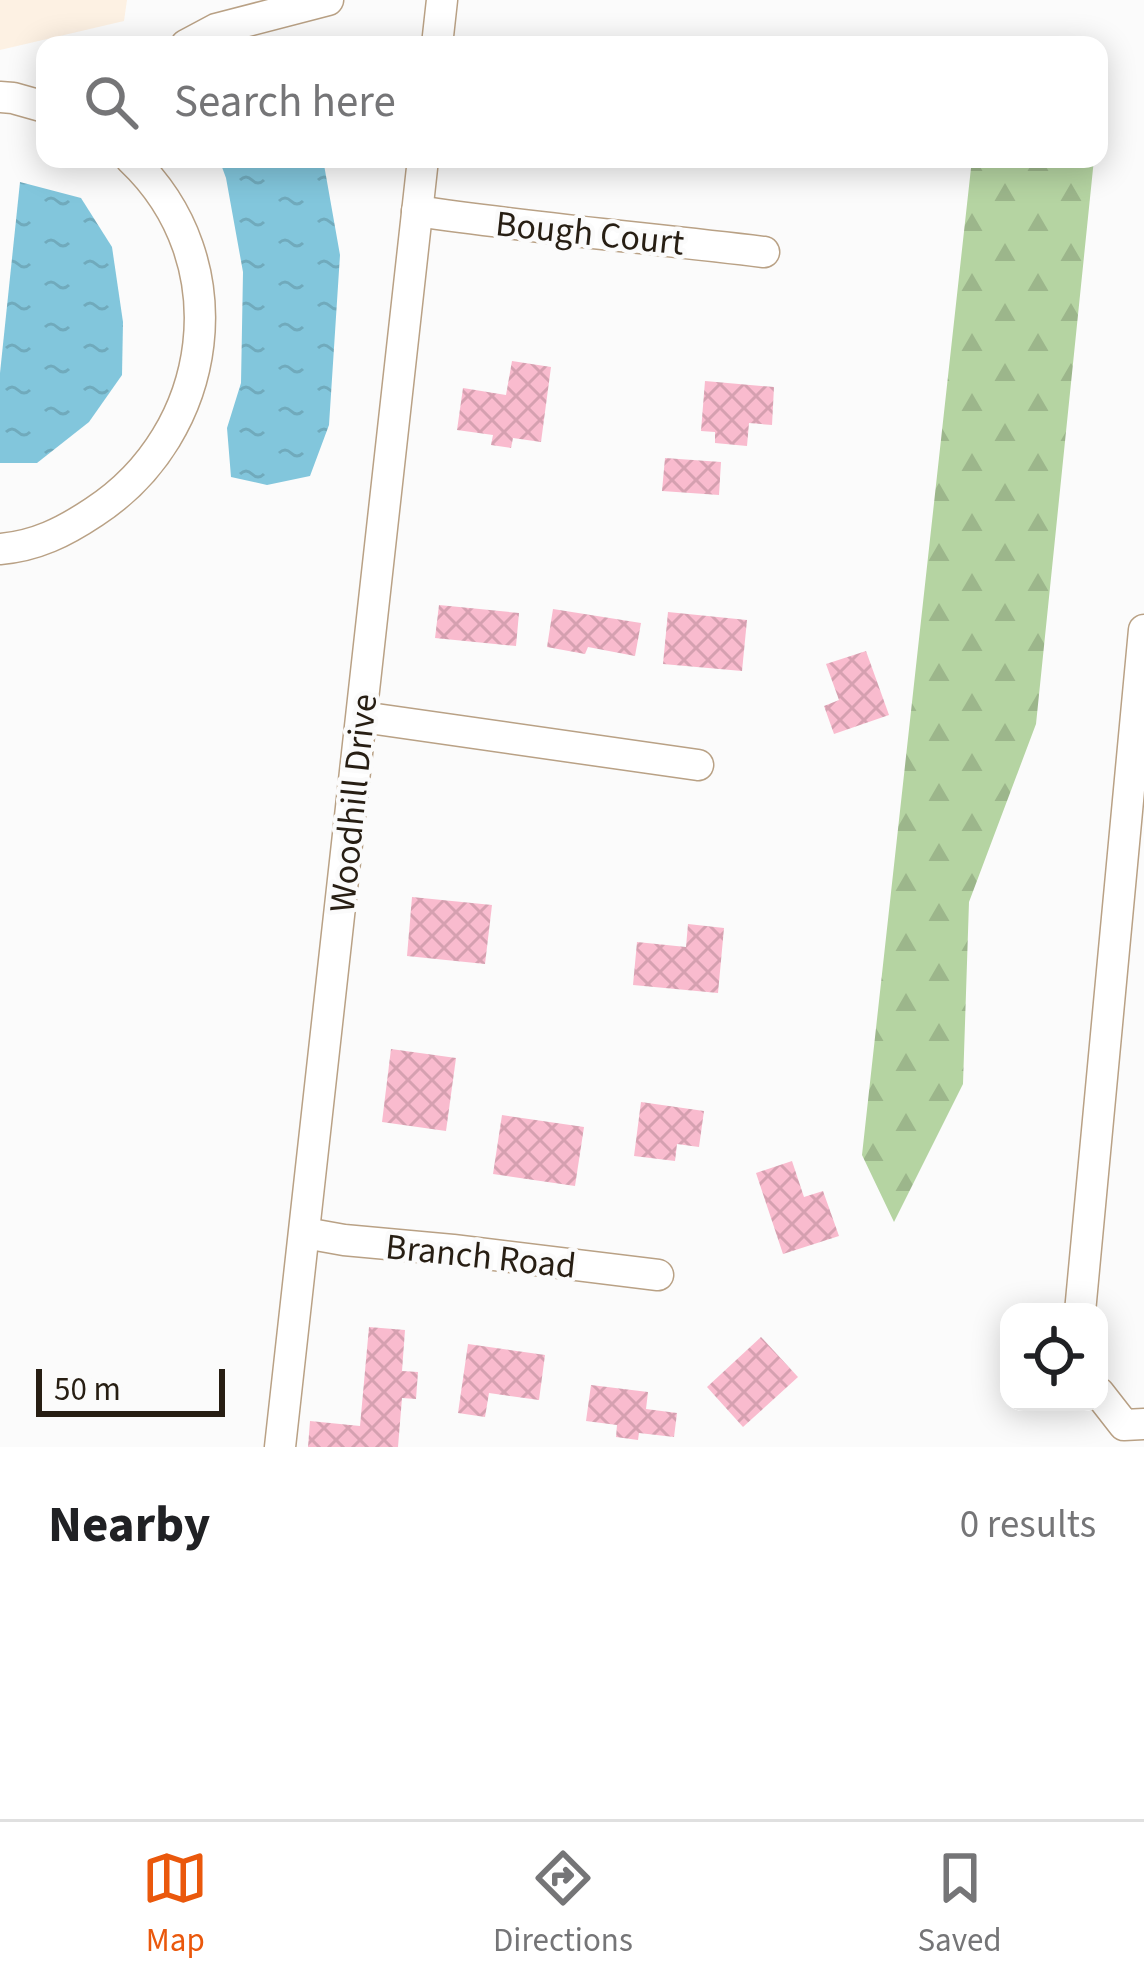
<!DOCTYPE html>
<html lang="en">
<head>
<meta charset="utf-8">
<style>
	body { margin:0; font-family:"Source Sans 3",sans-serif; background:#f2f2f2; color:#202124 }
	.controls { position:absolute; right:36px; bottom:36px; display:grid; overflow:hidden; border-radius:24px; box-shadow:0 6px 30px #0003 }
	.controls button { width:108px; height:108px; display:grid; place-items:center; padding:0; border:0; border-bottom:3px solid #e0e0e0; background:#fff; color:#202124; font:60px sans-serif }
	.scale { position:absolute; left:36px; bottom:30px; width:189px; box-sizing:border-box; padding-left:12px; border:6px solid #271e13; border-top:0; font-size:33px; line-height:42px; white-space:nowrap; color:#271e13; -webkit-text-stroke:9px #fbfbfb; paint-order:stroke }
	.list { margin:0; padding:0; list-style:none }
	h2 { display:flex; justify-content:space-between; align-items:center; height:156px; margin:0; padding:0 48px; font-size:51px }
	h2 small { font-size:39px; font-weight:400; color:#757577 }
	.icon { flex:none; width:66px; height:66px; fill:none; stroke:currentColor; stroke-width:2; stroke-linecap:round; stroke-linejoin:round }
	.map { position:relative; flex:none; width:1144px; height:1447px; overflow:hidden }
	.search { position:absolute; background:#fff; box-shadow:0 6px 30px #0003; left:36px; right:36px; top:36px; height:132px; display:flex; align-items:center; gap:30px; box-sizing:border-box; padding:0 42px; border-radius:24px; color:#757577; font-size:45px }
	.sheet { height:372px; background:#fff }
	nav { display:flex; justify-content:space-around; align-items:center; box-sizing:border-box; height:168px; border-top:3px solid #e0e0e0; background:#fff; font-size:33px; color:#757577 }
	nav a { display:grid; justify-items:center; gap:6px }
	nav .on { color:#ea580c }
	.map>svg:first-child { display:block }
	.built { fill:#fdf1e3 }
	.forest { fill:url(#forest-firs) }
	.water { fill:url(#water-ripples) }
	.building { fill:url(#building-cross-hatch) }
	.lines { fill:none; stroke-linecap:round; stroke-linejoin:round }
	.minor-casing { stroke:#b9a185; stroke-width:33 }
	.minor { stroke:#fff; stroke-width:30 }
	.labels { text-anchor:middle; stroke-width:9; stroke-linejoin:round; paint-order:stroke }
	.street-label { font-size:36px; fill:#271e13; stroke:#fbfbfb }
</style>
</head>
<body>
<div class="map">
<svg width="1144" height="1447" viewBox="0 0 1144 1447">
	<defs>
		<pattern id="forest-firs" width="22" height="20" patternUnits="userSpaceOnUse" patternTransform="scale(3)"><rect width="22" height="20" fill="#b5d4a2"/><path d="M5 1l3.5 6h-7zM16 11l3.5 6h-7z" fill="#9cb68b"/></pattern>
		<pattern id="water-ripples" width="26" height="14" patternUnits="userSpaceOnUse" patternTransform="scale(3)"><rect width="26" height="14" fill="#82c6dc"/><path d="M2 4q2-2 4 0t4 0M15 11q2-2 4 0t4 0" fill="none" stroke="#70aabc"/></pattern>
		<pattern id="building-cross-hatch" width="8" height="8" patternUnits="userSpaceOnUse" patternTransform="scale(3)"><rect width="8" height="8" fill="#f9bbce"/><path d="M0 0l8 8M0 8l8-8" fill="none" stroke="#d5a0b0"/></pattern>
	</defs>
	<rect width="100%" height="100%" fill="#fbfbfb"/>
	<polygon class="built" points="0,0 127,0 124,21 0,50"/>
	<polygon class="forest" points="972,159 1094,159 1036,724 969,902 963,1084 894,1222 862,1155"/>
	<g class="water">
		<polygon points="219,159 323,159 340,255 329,425 310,476 267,485 231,477 227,428 241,383 243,272 226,178"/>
		<polygon points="20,182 81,198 112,247 123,322 122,375 89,422 37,463 0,463 0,373"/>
	</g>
	<g class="building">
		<polygon points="512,361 551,367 541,442 513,438 511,448 491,445 493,435 457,430 463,388 506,395"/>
		<polygon points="705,381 774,387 772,425 749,423 747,446 715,443 715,432 701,431"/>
		<polygon points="665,458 721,462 719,495 662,491"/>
		<polygon points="439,605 519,613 516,646 435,638"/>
		<polygon points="553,609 641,623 635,656 588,647 585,654 547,647"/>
		<polygon points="668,612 747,620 742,671 663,664"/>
		<polygon points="866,651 889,715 834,734 824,706 839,700 826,664"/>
		<polygon points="412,897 492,905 485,964 407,956"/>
		<polygon points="688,924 724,928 718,993 633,985 637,942 686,947"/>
		<polygon points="391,1049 456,1058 446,1131 382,1122"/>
		<polygon points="641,1102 704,1111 699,1147 677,1144 675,1161 634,1156"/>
		<polygon points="502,1115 584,1127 575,1186 493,1174"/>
		<polygon points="792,1161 804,1197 823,1191 839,1236 783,1254 756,1173"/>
		<polygon points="369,1327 405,1330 402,1371 418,1372 416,1399 402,1398 398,1447 308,1447 310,1421 360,1426"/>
		<polygon points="761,1337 798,1377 743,1427 707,1387"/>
		<polygon points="468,1344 545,1355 539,1400 489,1393 485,1417 458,1413"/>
		<polygon points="591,1385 648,1392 646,1409 677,1413 674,1437 639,1433 638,1440 616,1437 617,1425 586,1421"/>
	</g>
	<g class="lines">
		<defs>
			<g id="minor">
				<polyline points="186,45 216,29 328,0"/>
				<polyline points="437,45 442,0"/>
				<polyline points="0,97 13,98 45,107"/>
				<path d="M417,211C532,228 648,238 764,252"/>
				<path d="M0,549C36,546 64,532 94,512C215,433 239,261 131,159"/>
				<polyline points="362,717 698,765"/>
				<polyline points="305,1233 344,1240 453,1250 658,1275"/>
				<polyline points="1080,1312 1144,630"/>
				<polyline points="1099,1393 1124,1425 1144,1424"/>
				<polyline points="280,1447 423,159"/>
			</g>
		</defs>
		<use href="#minor" class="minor-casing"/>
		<use href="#minor" class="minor"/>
	</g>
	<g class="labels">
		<g class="street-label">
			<text transform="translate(590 232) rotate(6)" y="13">Bough Court</text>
			<text transform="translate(352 803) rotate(-84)" y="13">Woodhill Drive</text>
			<text transform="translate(481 1255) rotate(6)" y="13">Branch Road</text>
		</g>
	</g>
</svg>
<div class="controls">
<button><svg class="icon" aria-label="locate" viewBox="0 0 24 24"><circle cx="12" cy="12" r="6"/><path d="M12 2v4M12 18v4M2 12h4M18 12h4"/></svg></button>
</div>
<div class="scale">50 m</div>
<div class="search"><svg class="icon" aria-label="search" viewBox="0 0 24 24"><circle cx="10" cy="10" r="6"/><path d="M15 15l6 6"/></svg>Search here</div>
</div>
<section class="sheet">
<h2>Nearby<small>0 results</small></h2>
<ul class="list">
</ul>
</section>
<nav>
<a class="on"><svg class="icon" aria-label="map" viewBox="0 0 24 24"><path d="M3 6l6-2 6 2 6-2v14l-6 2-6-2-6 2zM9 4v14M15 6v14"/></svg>Map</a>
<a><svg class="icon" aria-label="directions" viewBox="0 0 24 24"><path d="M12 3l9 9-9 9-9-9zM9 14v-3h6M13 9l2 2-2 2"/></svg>Directions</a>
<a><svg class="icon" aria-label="saved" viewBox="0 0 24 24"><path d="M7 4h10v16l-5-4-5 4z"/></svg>Saved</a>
</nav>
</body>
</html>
